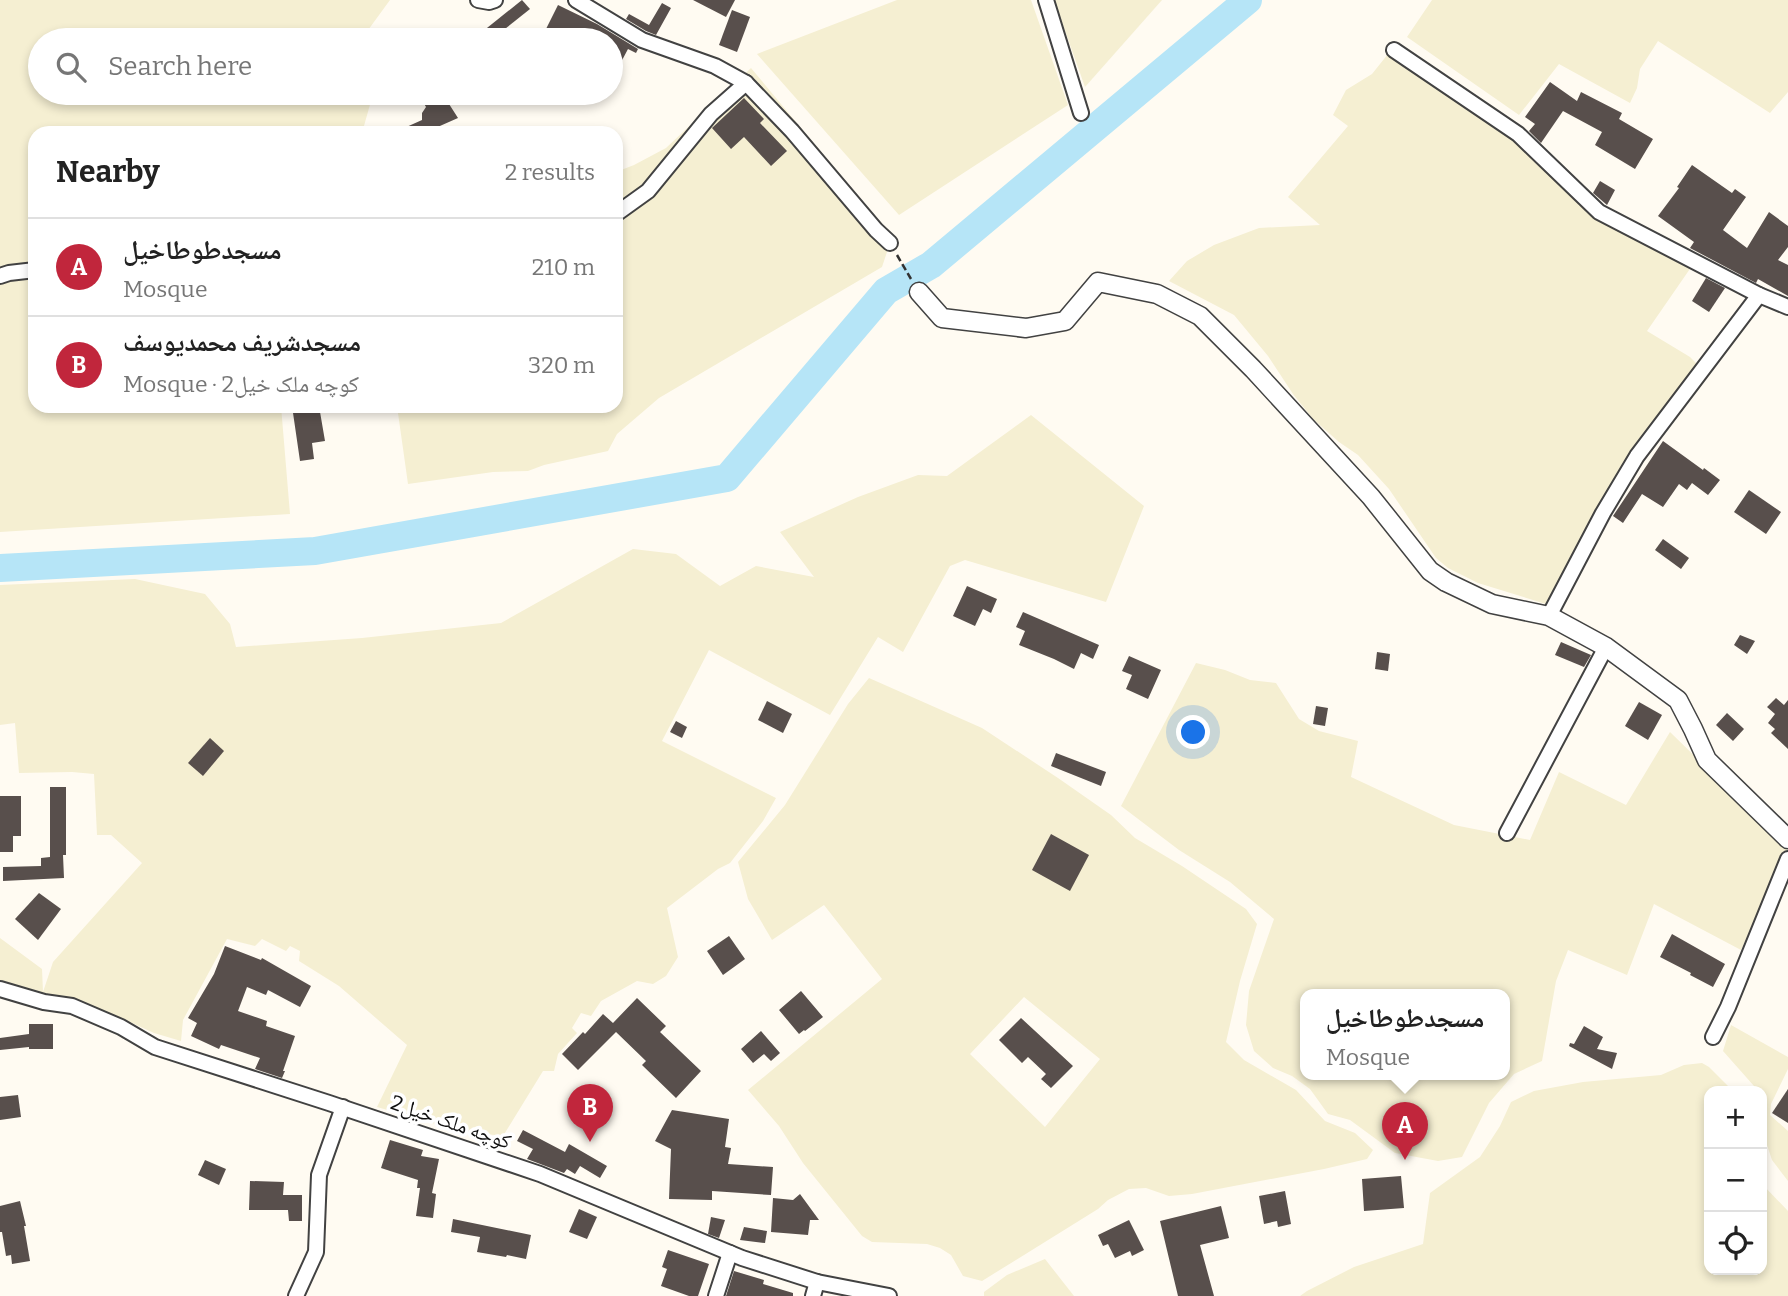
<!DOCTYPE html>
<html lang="en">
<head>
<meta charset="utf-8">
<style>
	body { margin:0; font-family:Bitter,"Noto Naskh Arabic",serif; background:#f6f6f6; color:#222 }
	.controls { position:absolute; right:21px; bottom:21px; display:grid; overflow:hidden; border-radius:14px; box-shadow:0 4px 10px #0003 }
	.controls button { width:63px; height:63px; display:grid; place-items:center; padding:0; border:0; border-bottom:2px solid #e0e0e0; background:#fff; color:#222; font:35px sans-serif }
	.you { position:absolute; left:1194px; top:733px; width:24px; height:24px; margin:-18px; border:5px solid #fff; border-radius:50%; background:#1a73e8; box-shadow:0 0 0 10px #1a73e833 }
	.badge { display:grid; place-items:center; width:46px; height:46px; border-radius:50%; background:#c1263c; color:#fff; font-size:23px; font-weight:700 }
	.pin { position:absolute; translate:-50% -58px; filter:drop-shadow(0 2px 4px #0008) }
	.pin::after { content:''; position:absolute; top:37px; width:24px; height:21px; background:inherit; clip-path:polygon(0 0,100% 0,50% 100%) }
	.popup { position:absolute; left:1300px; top:989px; width:210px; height:91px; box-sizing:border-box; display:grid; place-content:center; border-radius:14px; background:#fff; filter:drop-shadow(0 2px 5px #0005); font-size:23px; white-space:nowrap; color:#767676 }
	.popup b { font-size:26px; color:#222 }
	.popup::after { content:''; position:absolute; left:50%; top:100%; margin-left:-14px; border:14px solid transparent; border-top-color:#fff }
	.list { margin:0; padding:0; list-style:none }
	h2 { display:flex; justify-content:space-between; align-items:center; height:91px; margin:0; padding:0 28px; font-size:30px }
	h2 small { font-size:23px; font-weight:400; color:#767676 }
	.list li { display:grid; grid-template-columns:46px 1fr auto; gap:21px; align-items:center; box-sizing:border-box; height:98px; padding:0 28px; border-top:2px solid #e0e0e0 }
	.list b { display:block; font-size:26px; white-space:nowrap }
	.list p { margin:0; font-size:23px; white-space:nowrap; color:#767676 }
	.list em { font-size:23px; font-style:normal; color:#767676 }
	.icon { flex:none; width:38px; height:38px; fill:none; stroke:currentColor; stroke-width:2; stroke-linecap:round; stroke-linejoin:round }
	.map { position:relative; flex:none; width:1788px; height:1296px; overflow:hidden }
	.search { position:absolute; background:#fff; box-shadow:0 4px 10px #0003; left:28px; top:28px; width:595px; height:77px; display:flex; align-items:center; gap:18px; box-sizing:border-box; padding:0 24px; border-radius:38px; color:#767676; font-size:26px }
	.panel { position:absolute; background:#fff; box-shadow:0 4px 10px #0003; left:28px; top:126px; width:595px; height:287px; border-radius:21px }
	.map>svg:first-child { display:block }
	.farmland { fill:#f5efd2; fill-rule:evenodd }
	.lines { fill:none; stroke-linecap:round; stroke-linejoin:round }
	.river { stroke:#b6e5f7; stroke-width:28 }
	.building { fill:#584f4c }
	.minor-casing { stroke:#424242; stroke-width:18 }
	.tertiary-casing { stroke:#424242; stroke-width:21 }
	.path { stroke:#313131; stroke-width:2.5; stroke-dasharray:7 3.5; stroke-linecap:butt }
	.minor { stroke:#fff; stroke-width:14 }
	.tertiary { stroke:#fff; stroke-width:18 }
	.labels { text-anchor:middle; stroke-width:7; stroke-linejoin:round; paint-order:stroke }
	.street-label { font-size:21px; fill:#0f0f0f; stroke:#fff }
</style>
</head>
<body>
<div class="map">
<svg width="1788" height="1296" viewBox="0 0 1788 1296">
	<rect width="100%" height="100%" fill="#fffbf2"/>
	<g class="farmland">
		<polygon points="0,0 390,0 363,37 365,40 40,40 40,93 380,93 371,101 362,133 35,133 35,406 281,406 290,514 0,532"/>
		<polygon points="897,0 1031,0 1068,105 899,215 757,54"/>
		<polygon points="1054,0 1162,0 1085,87"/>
		<polygon points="1432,0 1788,0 1788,92 1770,113 1658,41 1640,69 1637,88 1630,103 1559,64 1519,115 1407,37"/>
		<polygon points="1396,44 1499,122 1566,187 1694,263 1647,331 1690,357 1705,372 1680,402 1549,605 1478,583 1448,568 1436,558 1389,489 1358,455 1339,442 1313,419 1293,394 1268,356 1234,315 1169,281 1187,261 1214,245 1259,228 1320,225 1288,197 1348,126 1333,115 1346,90 1372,74"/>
		<polygon points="751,68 892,237 882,267 659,398 617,434 608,451 544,465 528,471 493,472 408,484 397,406 616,406 616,172 634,165 666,148"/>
		<polygon points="1031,415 1144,506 1106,602 965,560 950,566 903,652 878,637 830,715 709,650 662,741 776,798 763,821 730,863 718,869 667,908 678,957 666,976 653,984 637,981 601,1001 591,1016 581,1013 572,1028 577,1033 558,1054 554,1071 543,1071 503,1136 460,1131 377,1107 407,1045 339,986 299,961 300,951 290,946 286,951 262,939 255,946 227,939 183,1020 181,1041 154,1033 121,1018 71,1000 42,995 0,982 0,938 42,969 43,992 53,962 142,863 111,835 97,835 94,774 72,772 19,773 15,723 0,725 0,585 135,579 205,594 230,624 236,647 362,638 501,623 633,549 676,554 720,586 756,566 814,577 780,532 858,497 918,475 947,476"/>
		<path d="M1196,663L1225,670L1250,680L1276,683L1299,719L1319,731L1358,741L1351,777L1454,825L1530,840L1559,772L1626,805L1670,732L1788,847L1741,950L1654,904L1627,975L1568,950L1556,981L1542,1061L1514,1074L1489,1103L1462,1157L1438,1161L1395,1153L1350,1120L1328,1114L1310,1089L1292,1076L1273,1068L1254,1051L1246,1025L1249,991L1274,919L1230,882L1179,850L1121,806ZM1305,994H1505V1074H1305Z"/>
		<path d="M869,678L982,728L1058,778L1111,815L1135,838L1182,866L1246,909L1257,924L1240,981L1226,1042L1244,1060L1296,1090L1325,1121L1355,1133L1373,1150L1367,1159L1324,1169L1192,1194L1169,1196L1146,1188L1129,1189L1108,1200L1098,1209L982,1281L963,1276L951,1255L940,1248L927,1244L872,1242L862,1236L803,1163L779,1126L748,1090L882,979L824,905L772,940L748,899L738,862L785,805L848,704ZM1024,997L1100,1059L1045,1127L970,1054Z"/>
		<polygon points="1731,1025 1788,1057 1788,1069 1771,1104 1770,1115 1788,1131 1788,1181 1772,1160 1762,1130 1762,1091 1755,1091 1754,1086 1723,1051"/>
		<polygon points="1702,1063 1709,1067 1733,1091 1709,1091 1709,1270 1762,1270 1762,1184 1788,1211 1788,1296 1300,1296 1307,1291 1354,1267 1423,1244 1430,1193 1480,1157 1500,1126 1511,1102 1534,1091 1583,1082 1661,1075 1684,1065"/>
		<polygon points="1045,1259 1074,1296 984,1296 984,1292 1007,1275"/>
	</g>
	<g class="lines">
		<polyline class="river" points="0,568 315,551 727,478 886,291 931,265 1248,0"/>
	</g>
	<g class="building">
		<polygon points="522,0 530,9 491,40 472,40"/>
		<polygon points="693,0 735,0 726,17"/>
		<polygon points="662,3 671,8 656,35 646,31 626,19 629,14 649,25"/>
		<polygon points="558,5 597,24 638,49 636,53 628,49 620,64 611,59 611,40 565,40 545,31"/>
		<polygon points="732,10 750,17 737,52 719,45"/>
		<polygon points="1550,82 1577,101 1581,92 1622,113 1619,119 1653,139 1635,169 1595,145 1602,132 1563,111 1541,143 1529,131 1535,124 1525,117"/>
		<polygon points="418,93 442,93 458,118 424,133 393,133 422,120 422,113 426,107"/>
		<polygon points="744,98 764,119 760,123 787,151 771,166 744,137 731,149 712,128"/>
		<polygon points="1692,165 1732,193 1735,189 1746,197 1723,230 1747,248 1769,212 1788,226 1788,247 1778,260 1788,265 1788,296 1758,279 1756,283 1690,248 1694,242 1658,216 1679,188 1677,187"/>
		<polygon points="1600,181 1615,190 1607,205 1593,193"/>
		<polygon points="1706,278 1725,288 1709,312 1692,301"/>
		<polygon points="292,406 319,406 325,441 312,443 314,459 300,461"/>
		<polygon points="1663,441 1703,470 1704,468 1720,480 1708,495 1692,483 1687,490 1679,484 1663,507 1642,494 1623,523 1613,516"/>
		<polygon points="1749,490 1781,512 1766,534 1734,512"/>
		<polygon points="1663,539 1689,558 1681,569 1655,550"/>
		<polygon points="967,586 997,599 991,613 983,609 975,626 953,616"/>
		<polygon points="1023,612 1099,645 1093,659 1081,653 1074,669 1054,659 1019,645 1025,631 1016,627"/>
		<polygon points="1740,635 1755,641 1747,654 1734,645"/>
		<polygon points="1561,642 1591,655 1584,667 1555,655"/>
		<polygon points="1377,652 1390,654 1388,671 1375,669"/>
		<polygon points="1129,656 1161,670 1148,699 1126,689 1132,675 1122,671"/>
		<polygon points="1776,698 1784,705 1788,700 1788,749 1771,733 1775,729 1768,723 1775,714 1767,707"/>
		<polygon points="767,701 792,714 783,733 758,720"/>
		<polygon points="1639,702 1662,715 1648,740 1625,726"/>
		<polygon points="1316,706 1328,708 1325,726 1313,724"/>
		<polygon points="1727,713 1744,729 1733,741 1716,725"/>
		<polygon points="676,721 687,727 682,738 670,732"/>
		<polygon points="210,738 224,751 203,776 188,763"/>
		<polygon points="1056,753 1106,772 1101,786 1051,766"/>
		<polygon points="50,787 66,787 66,855 63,855 64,878 3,881 3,867 41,866 41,858 50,857"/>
		<polygon points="0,796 21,796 21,836 13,836 13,852 0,852"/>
		<polygon points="1051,834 1089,855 1070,891 1032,870"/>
		<polygon points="39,893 61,909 38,940 15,919"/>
		<polygon points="1672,934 1725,964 1713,987 1690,975 1691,973 1660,957"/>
		<polygon points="729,936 745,959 723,975 707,951"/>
		<polygon points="225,946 261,960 262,958 311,986 300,1007 268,990 266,995 247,987 238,1011 267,1021 266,1026 295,1036 283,1071 285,1071 282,1078 255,1069 260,1058 221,1045 219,1049 191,1036 197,1023 188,1018 214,974"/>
		<polygon points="801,991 823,1017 805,1031 804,1030 799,1034 779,1010"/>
		<polygon points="637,998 666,1026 660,1032 701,1071 676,1098 642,1065 646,1061 616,1032 578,1070 562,1054 583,1032 585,1034 603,1014 613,1023"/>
		<polygon points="1021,1018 1073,1066 1051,1088 1041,1079 1046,1074 1028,1057 1022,1063 999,1040"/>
		<polygon points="29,1024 53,1024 53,1049 29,1049 29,1047 0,1050 0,1038 29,1034"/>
		<polygon points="1584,1026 1603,1037 1597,1049 1617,1053 1612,1069 1569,1046 1570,1043 1574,1044"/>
		<polygon points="761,1031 780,1053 771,1061 764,1054 753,1063 741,1049"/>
		<polygon points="1788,1089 1788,1123 1772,1113"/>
		<polygon points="18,1095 21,1117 0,1120 0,1097"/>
		<polygon points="672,1110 729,1119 725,1147 731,1148 728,1164 773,1167 771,1195 712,1191 712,1200 669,1199 671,1149 655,1141"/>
		<polygon points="523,1130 565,1152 569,1144 607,1166 600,1178 580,1166 575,1174 567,1169 564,1173 527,1159 533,1149 517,1141"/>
		<polygon points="390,1140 423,1150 421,1156 439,1159 432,1193 436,1194 433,1218 416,1216 420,1188 417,1188 418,1180 381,1168"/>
		<polygon points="205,1160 226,1169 219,1185 198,1175"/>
		<polygon points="1401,1176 1404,1208 1364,1211 1362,1179"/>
		<polygon points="250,1181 284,1182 283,1195 302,1195 302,1221 289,1221 288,1210 249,1210"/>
		<polygon points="1285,1191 1291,1224 1278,1227 1277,1221 1264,1224 1259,1196"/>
		<polygon points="800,1194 819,1220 810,1220 808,1235 771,1232 773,1198 793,1200"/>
		<polygon points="20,1201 26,1226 24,1226 30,1261 12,1264 11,1255 6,1256 2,1232 0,1232 0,1206"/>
		<polygon points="1221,1206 1229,1238 1200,1245 1214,1296 1178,1296 1160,1221"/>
		<polygon points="579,1209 597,1217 587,1239 569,1232"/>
		<polygon points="711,1217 725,1220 719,1238 708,1234"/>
		<polygon points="453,1219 531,1235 526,1259 507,1255 506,1257 477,1252 480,1237 451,1232"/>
		<polygon points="1129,1220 1144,1250 1132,1256 1130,1251 1115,1258 1108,1244 1103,1246 1098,1235"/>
		<polygon points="744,1227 767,1231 765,1243 740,1240"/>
		<polygon points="668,1250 709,1264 698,1296 689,1296 661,1286 667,1269 662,1267"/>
		<polygon points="734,1271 764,1280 763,1284 793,1293 793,1296 726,1296"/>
	</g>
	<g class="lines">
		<defs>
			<g id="minor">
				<polyline points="478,0 489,2 495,0"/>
				<polyline points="576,0 642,40 715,66 746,83 792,131 876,230 890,243"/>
				<polyline points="1046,0 1081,113"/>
				<polyline points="1394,50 1518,134 1599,212 1759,295 1788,307"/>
				<polyline points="616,214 648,191 711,114 746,83"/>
				<polyline points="0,276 9,273 35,270"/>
				<polyline points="1549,616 1603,513 1637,456 1759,295"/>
				<polyline points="1507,833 1606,647"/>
				<polyline points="0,989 44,1002 72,1006 121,1027 155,1047 329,1103 540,1174 742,1258 817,1282 889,1296"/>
				<polyline points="1713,1037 1728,1007 1788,859"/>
				<polyline points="296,1296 316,1252 319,1175 343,1107"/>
				<polyline points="716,1296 730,1253"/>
				<polyline points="813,1296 817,1282"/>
			</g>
			<polyline id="tertiary" points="919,292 942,318 1026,328 1065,321 1098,282 1157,294 1200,316 1253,369 1371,497 1430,571 1446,582 1492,604 1549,616 1606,647 1678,700 1693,729 1707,760 1788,839"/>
		</defs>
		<use href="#minor" class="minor-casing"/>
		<use href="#tertiary" class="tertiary-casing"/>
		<polyline class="path" points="897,255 911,279"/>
		<use href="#minor" class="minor"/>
		<use href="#tertiary" class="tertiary"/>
	</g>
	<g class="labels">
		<g class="street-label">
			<text transform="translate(451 1122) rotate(19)" y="7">کوچه ملک خیل2</text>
		</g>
	</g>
</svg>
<div class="controls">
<button>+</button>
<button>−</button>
<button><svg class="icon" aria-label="locate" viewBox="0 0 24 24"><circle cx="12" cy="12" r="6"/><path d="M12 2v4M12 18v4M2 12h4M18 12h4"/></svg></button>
</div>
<div class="you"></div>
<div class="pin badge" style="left:1405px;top:1160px">A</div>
<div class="popup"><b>مسجدطوطاخیل</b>Mosque</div>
<div class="pin badge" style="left:590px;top:1142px">B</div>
<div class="search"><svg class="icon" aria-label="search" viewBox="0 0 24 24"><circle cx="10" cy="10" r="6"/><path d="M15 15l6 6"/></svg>Search here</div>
<section class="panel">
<h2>Nearby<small>2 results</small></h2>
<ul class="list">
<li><span class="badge">A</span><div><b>مسجدطوطاخیل</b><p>Mosque</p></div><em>210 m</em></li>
<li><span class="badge">B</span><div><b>مسجدشریف محمدیوسف</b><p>Mosque · کوچه ملک خیل2</p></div><em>320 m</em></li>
</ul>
</section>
</div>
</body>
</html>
